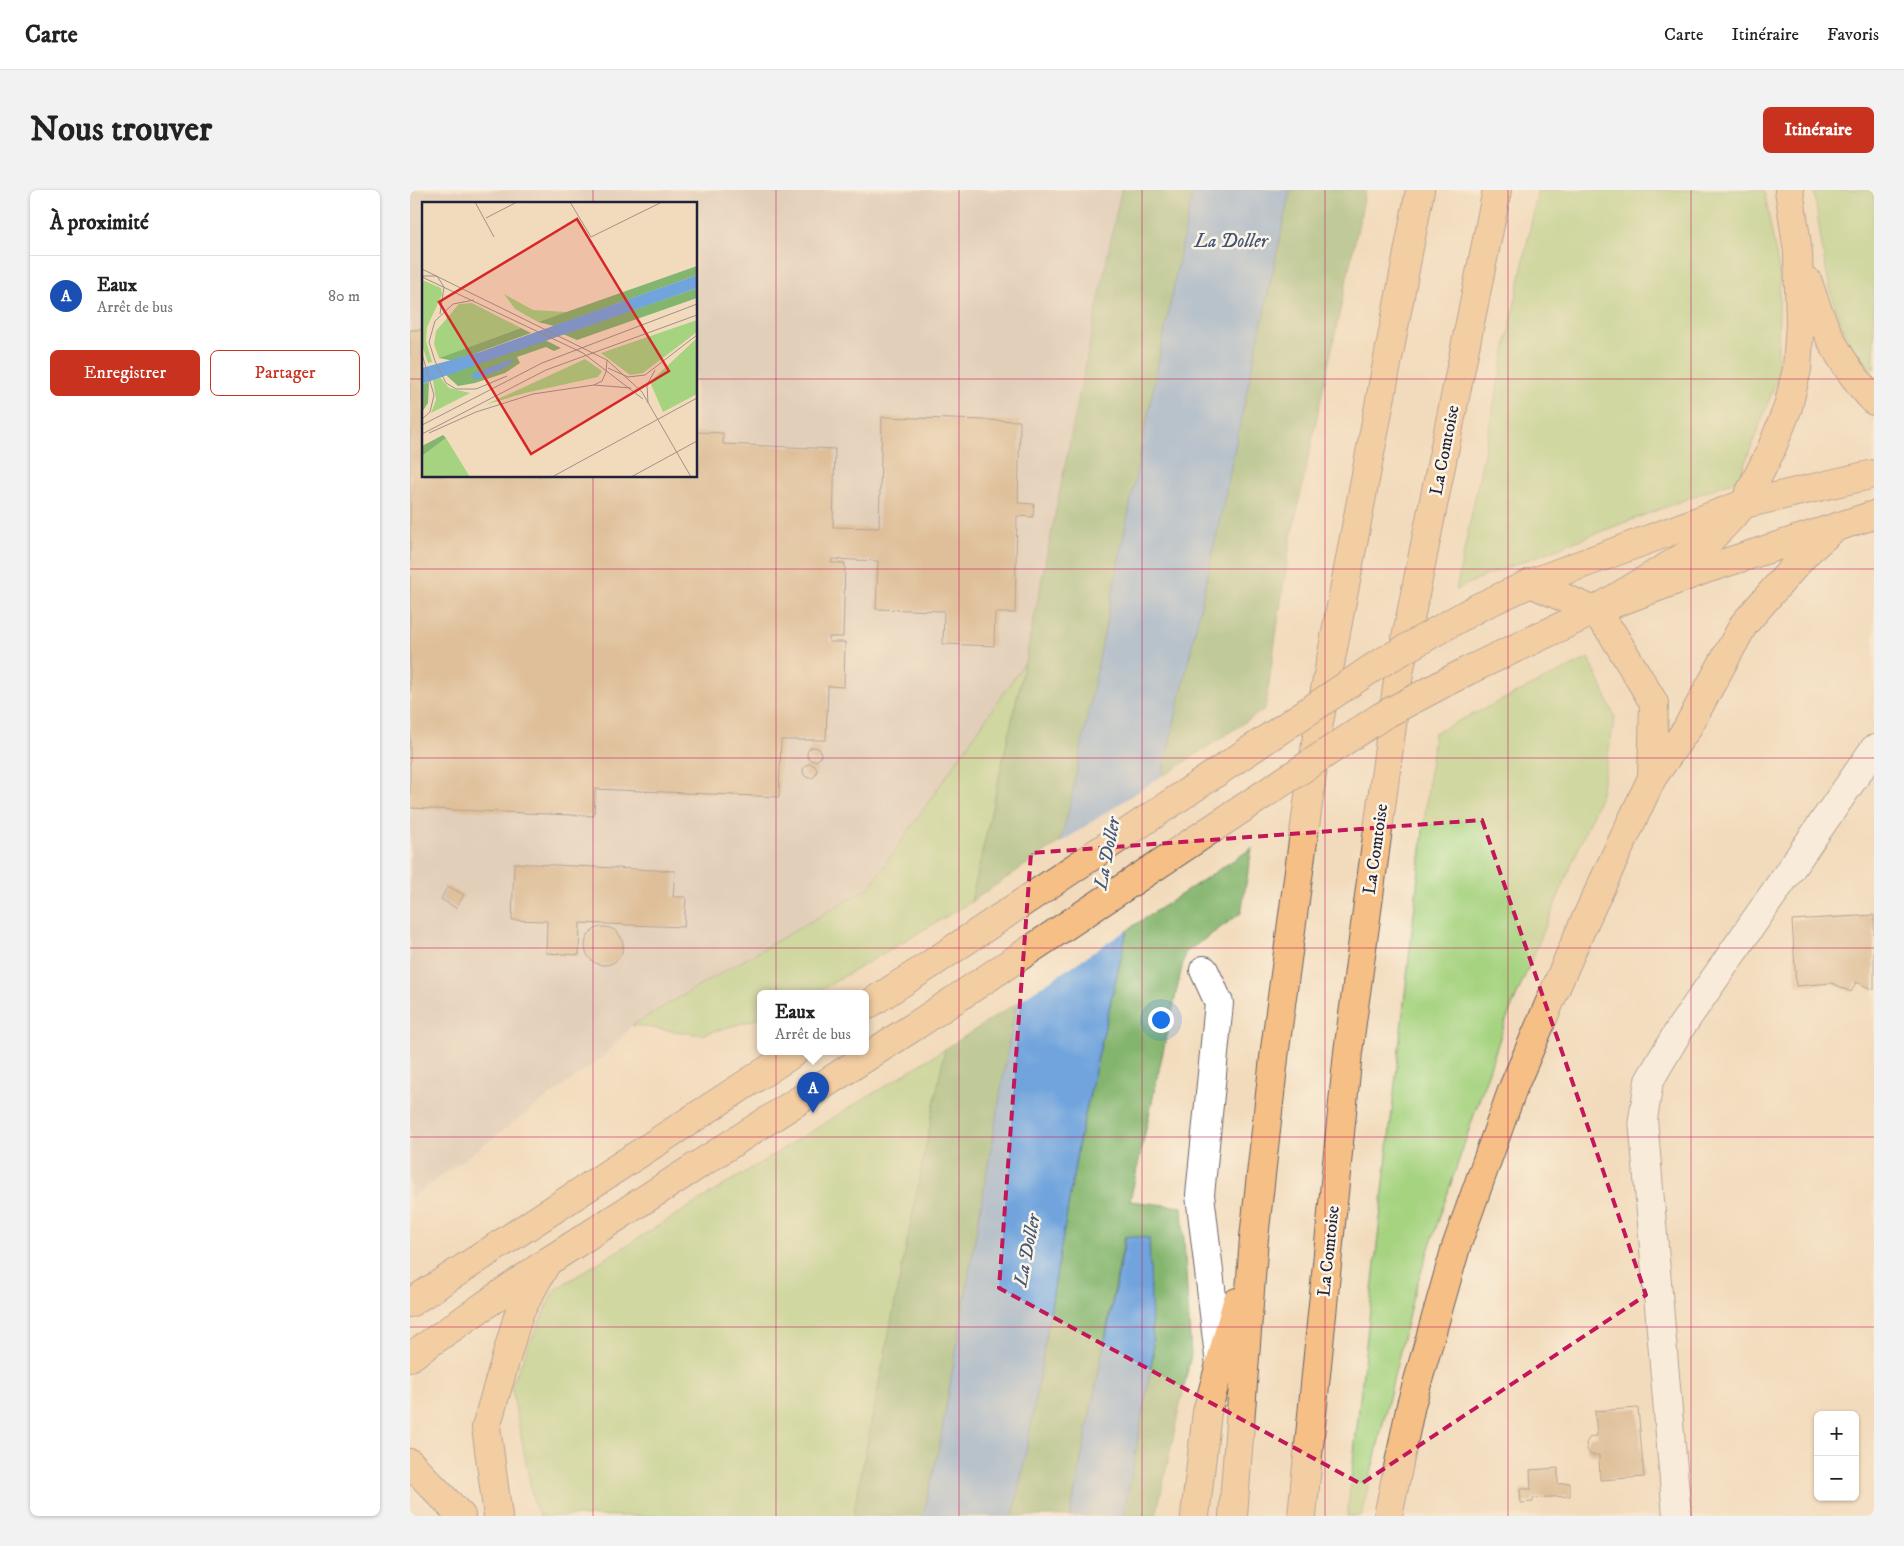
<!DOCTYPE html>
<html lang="fr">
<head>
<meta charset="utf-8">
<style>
	body { margin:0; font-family:"IM FELL DW Pica",serif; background:#f2f2f2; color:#222 }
	.controls { position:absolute; right:15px; bottom:15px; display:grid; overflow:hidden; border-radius:8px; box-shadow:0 1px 4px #0004 }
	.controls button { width:45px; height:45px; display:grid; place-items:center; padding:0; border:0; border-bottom:1px solid #e0e0e0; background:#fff; color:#222; font:25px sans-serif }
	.you { position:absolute; left:750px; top:829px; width:18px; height:18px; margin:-12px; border:4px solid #fff; border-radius:50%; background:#1a73e8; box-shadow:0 0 0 8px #1a73e833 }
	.badge { display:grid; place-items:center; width:32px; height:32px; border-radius:50%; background:#c8321e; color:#fff; font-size:16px; font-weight:700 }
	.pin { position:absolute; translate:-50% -41px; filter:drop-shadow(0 1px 2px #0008) }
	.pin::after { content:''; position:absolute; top:26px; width:18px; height:15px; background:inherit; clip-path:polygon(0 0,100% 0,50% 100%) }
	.popup { position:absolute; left:347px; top:800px; width:112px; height:65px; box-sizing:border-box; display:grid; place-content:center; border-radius:8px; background:#fff; filter:drop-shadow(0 1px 4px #0005); font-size:16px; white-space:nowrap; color:#767676 }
	.popup b { font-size:19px; color:#222 }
	.popup::after { content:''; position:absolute; left:50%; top:100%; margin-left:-10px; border:10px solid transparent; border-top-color:#fff }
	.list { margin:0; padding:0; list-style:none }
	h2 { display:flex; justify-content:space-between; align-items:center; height:65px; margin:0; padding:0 20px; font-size:21px }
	h2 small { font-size:16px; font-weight:400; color:#767676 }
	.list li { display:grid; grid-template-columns:32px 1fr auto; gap:15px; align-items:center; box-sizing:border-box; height:80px; padding:0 20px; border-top:1px solid #e0e0e0 }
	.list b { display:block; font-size:19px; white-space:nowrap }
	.list p { margin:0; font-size:16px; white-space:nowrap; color:#767676 }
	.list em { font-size:16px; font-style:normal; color:#767676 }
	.actions { display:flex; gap:10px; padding:15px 20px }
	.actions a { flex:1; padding:11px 0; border:1px solid #c8321e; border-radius:8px; text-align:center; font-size:18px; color:#c8321e }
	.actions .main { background:#c8321e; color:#fff }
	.map { position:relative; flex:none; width:1464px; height:1326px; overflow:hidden; border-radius:8px }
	header { display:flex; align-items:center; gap:30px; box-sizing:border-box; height:70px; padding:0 25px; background:#fff; border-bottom:1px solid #e0e0e0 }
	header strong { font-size:24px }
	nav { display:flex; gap:28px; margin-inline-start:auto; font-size:18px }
	.intro { display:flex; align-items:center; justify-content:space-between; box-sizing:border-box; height:120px; padding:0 30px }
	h1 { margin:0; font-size:35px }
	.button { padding:12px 22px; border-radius:8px; background:#c8321e; color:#fff; font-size:18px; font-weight:700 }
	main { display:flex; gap:30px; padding:0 30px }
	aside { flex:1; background:#fff; border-radius:8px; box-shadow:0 1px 4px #0004 }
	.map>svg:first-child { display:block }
	.industrial { fill:#cec1b9; fill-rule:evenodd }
	.green { fill:#a6d380; stroke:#647a5e }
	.forest { fill:#84b56e; stroke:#536c54 }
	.water { fill:#71a4dd; stroke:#4a638c }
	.pier { fill:#f2dbbc }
	.building { fill:#c69e6f }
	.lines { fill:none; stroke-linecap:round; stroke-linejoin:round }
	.minor-casing { stroke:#6b6368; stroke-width:30 }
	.major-casing { stroke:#6b6368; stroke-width:30 }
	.highway-casing { stroke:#6b6368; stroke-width:30 }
	.minor { stroke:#fff; stroke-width:28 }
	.major { stroke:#f5bf86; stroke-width:28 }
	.highway { stroke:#f5bf86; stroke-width:28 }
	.major-bridge-casing { stroke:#6b6368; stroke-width:30; stroke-linecap:butt }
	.major-bridge { stroke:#f5bf86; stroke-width:28 }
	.marked { fill:none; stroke:#c2185b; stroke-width:4; stroke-dasharray:10 6; stroke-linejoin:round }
	.grid { fill:none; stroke:#c2185b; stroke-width:1; stroke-opacity:0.55 }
	.labels { text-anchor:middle; stroke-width:5; stroke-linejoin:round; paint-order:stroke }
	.street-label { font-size:18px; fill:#22223b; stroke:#fcf5e5 }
	.water-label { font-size:19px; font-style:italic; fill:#42567c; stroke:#fcf5e5 }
	.inset-road { fill:none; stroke:#9f9188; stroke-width:1 }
	.view { fill:#d62828; fill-opacity:0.15; stroke:#d62828; stroke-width:2.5 }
	.inset-edge { fill:none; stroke:#22223b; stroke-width:2.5 }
</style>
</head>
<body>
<header>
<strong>Carte</strong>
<nav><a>Carte</a><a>Itinéraire</a><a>Favoris</a></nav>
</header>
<div class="intro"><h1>Nous trouver</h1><a class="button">Itinéraire</a></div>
<main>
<aside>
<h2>À proximité<small></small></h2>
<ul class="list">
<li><span class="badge" style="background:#1a4fb4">A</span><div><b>Eaux</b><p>Arrêt de bus</p></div><em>80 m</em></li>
</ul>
<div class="actions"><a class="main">Enregistrer</a><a>Partager</a></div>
</aside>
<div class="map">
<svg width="1464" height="1326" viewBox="0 0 1464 1326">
	<rect width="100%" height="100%" fill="#fcf5e5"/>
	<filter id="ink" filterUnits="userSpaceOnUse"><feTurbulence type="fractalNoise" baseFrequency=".02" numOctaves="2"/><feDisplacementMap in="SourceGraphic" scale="10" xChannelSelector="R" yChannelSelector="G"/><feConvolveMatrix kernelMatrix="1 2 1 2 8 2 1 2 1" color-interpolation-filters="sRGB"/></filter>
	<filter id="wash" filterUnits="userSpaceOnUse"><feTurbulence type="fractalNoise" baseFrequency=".0096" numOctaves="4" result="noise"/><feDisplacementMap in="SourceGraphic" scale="20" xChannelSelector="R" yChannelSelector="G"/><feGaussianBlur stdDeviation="1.12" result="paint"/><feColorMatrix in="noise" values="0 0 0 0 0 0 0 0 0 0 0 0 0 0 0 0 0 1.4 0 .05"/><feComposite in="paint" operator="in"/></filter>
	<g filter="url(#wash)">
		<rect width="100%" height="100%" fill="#f2dbbc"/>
		<path class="industrial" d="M0,0H711L615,472L460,697L222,835L194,866L0,1009ZM14,14H286V286H14Z"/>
		<g class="green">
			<polygon points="1128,0 1354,0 1370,86 1367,189 1329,289 1072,387 1046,400"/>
			<path d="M1404,0H1464V179C1420,156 1411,46 1404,0Z"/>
			<polygon points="1179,468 1205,527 1190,607 1095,833 1003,1106 951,1326 937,1326 1024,543"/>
			<polygon points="615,472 561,712 404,804 350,804 350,828 291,845 222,835 460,697"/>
			<polygon points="535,859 443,1326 130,1326 124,1313 101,1195 144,1100"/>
		</g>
		<g class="forest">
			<polygon points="711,0 783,0 659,620 651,651 561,712 615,472"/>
			<polygon points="880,0 956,0 880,353 855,519 752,587 799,380"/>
			<polygon points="842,658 831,723 775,763 720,1011 772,1017 781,1165 746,1326 714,1326 743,1165 715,1046 660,1326 603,1326 619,1247 669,951 717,740"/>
			<polygon points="606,813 530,1253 513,1326 443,1326 535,859"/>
		</g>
		<g class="water">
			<polygon points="783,0 880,0 799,380 669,951 619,1247 603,1326 513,1326 530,1253 606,813 659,620"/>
			<polygon points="716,1046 739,1048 743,1165 714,1326 660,1326"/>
		</g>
		<polygon class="pier" points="755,584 720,738 603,815 647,655"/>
		<g id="blocks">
			<g class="building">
				<polygon points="0,140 14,140 14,286 286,286 286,242 313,243 313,254 425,259 423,337 469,338 472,227 610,231 608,313 624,314 623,327 607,326 605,423 585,423 584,456 533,454 534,421 466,419 468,371 422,369 421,373 435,373 433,447 419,447 419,452 435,452 434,497 418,496 416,550 371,550 369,607 185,599 184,626 0,618"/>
				<circle cx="404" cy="564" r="7"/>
				<circle cx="400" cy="581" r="7"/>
				<polygon points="104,673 265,681 263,707 276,707 274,737 170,733 169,765 136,763 137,731 102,730"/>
				<polygon points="38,696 54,705 46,718 31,709"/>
				<polygon points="1464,725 1464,800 1446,792 1441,802 1422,793 1386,796 1382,730"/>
				<circle cx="194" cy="756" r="19"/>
				<polygon points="1228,1218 1234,1287 1190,1290 1189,1265 1181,1265 1177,1260 1176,1253 1180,1247 1187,1246 1185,1221"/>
				<polygon points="1148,1278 1148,1294 1160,1293 1160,1306 1123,1308 1123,1312 1111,1313 1110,1299 1121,1299 1120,1280"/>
			</g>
		</g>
	</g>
	<g filter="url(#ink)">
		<use href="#blocks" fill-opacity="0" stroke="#6b6368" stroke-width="1"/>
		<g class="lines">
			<defs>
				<g id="minor">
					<polyline points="794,780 809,813 790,1005 810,1175"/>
					<polyline points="1267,1326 1233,929 1239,891 1271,837 1464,559"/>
				</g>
				<g id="major">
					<polyline points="1067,418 1121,393 1334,314 1464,284"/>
					<polyline points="1057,481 1184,421 1296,379 1464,325"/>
					<polyline points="456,816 518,776"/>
					<polyline points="0,1113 385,862"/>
					<polyline points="0,1167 137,1072 505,836"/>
				</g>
				<g id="highway">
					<path d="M1398,92C1413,140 1430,173 1464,211"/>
					<polyline points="1121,393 1184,421 1202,443 1244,513 1242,588"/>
					<polyline points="1184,421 1298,352 1334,314 1361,260 1378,217 1387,179 1390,132 1388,62 1379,0"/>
					<polyline points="0,1273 51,1326"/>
					<polyline points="88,1326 76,1237 109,1123 137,1072"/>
					<polyline points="785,1326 797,1222 827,1112"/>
					<polyline points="823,1326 844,1048 865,859 909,532 1010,0"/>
					<polyline points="892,1326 938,862 989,483 1087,0"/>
					<polyline points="978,1326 1001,1215 1046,1057 1103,898 1172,737 1242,588 1276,540 1334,434 1397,362 1422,340"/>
				</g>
			</defs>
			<use href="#minor" class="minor-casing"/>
			<use href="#major" class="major-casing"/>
			<use href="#highway" class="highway-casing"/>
			<use href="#minor" class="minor"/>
			<use href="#major" class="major"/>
			<use href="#highway" class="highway"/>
			<defs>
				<g id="major-bridge">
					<polyline points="518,776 967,475 1067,418"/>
					<polyline points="505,836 972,526 1057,481"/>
				</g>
			</defs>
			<use href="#major-bridge" class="major-bridge-casing"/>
			<use href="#major-bridge" class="major-bridge"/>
		</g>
	</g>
	<path d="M0 0H1464V1326H0ZM1072,630L1236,1105L951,1294L589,1098L621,663Z" fill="#f2dbbc" fill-opacity=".55" fill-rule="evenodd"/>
	<path class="marked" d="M1072,630L1236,1105L951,1294L589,1098L621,663Z"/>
	<path class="grid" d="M183,0V14M366,0V1326M549,0V1326M732,0V1326M915,0V1326M1098,0V1326M1281,0V1326M0,189H14M286,189H1464M183,286V1326M0,379H1464M0,568H1464M0,758H1464M0,947H1464M0,1137H1464"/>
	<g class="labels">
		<g class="street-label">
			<text transform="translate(1034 260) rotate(-79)" y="6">La Comtoise</text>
			<text transform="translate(965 659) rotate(-82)" y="6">La Comtoise</text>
			<text transform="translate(918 1061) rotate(-84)" y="6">La Comtoise</text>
		</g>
		<g class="water-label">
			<text x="821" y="57">La Doller</text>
			<text transform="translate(696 663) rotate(-79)" y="7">La Doller</text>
			<text transform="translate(616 1060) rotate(-79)" y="7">La Doller</text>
		</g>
	</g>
	<g transform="translate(12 12)">
		<rect width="275" height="275" fill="#f2dbbc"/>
		<path d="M0,78L19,86L20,93L5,125L4,139L10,160L6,161L0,143ZM82,92L111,108L145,110L116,120L93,107ZM50,101L99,126L17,156L12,142L14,129L37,102ZM275,118V130L221,171L208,173L179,151ZM275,136V192L241,210L228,180ZM163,157L180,169L176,175L103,191L63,203ZM18,175L27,186L48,191L9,211L14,198L11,178ZM24,236L48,275H0V254Z" fill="#a6d380"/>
		<path d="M275,64V73L132,124L116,120ZM275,86V96L155,138L141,132ZM99,126L109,131L32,159L17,156ZM123,138L139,146L132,149L124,145L95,155L98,161L83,171L53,181L36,184L24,173ZM7,180L6,201L0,210V182ZM21,233L24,236L0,254V244Z" fill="#84b56e"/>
		<path d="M275,73V86L0,182V166L58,150ZM91,157L92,159L80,167L52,178L50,172Z" fill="#71a4dd"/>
		<path class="inset-road" d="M53,0L72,35M148,0L169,35L240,0M64,16L95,0M0,67L185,158L220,190L269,275M0,74H15L22,85L18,112M0,75L161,151L221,197M52,98L31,102L13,119L7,140L13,159L24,181L34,187H54L85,174M0,152L12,193L8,210L0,217M186,166L206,175L223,173L275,133M172,183L180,179L184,170L185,158M226,201L225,183L233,168M0,223L120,161L275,102M7,231L54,210L111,192L172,183L209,186M0,232L124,168L275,113M130,275L275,196M209,275L275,239"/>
		<path class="view" d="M155,17L247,169L109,252L17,100Z"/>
		<rect width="275" height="275" class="inset-edge"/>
	</g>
</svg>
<div class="controls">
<button>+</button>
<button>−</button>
</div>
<div class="you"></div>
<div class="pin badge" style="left:403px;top:923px;background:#1a4fb4">A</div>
<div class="popup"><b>Eaux</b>Arrêt de bus</div>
</div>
</main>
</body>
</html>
